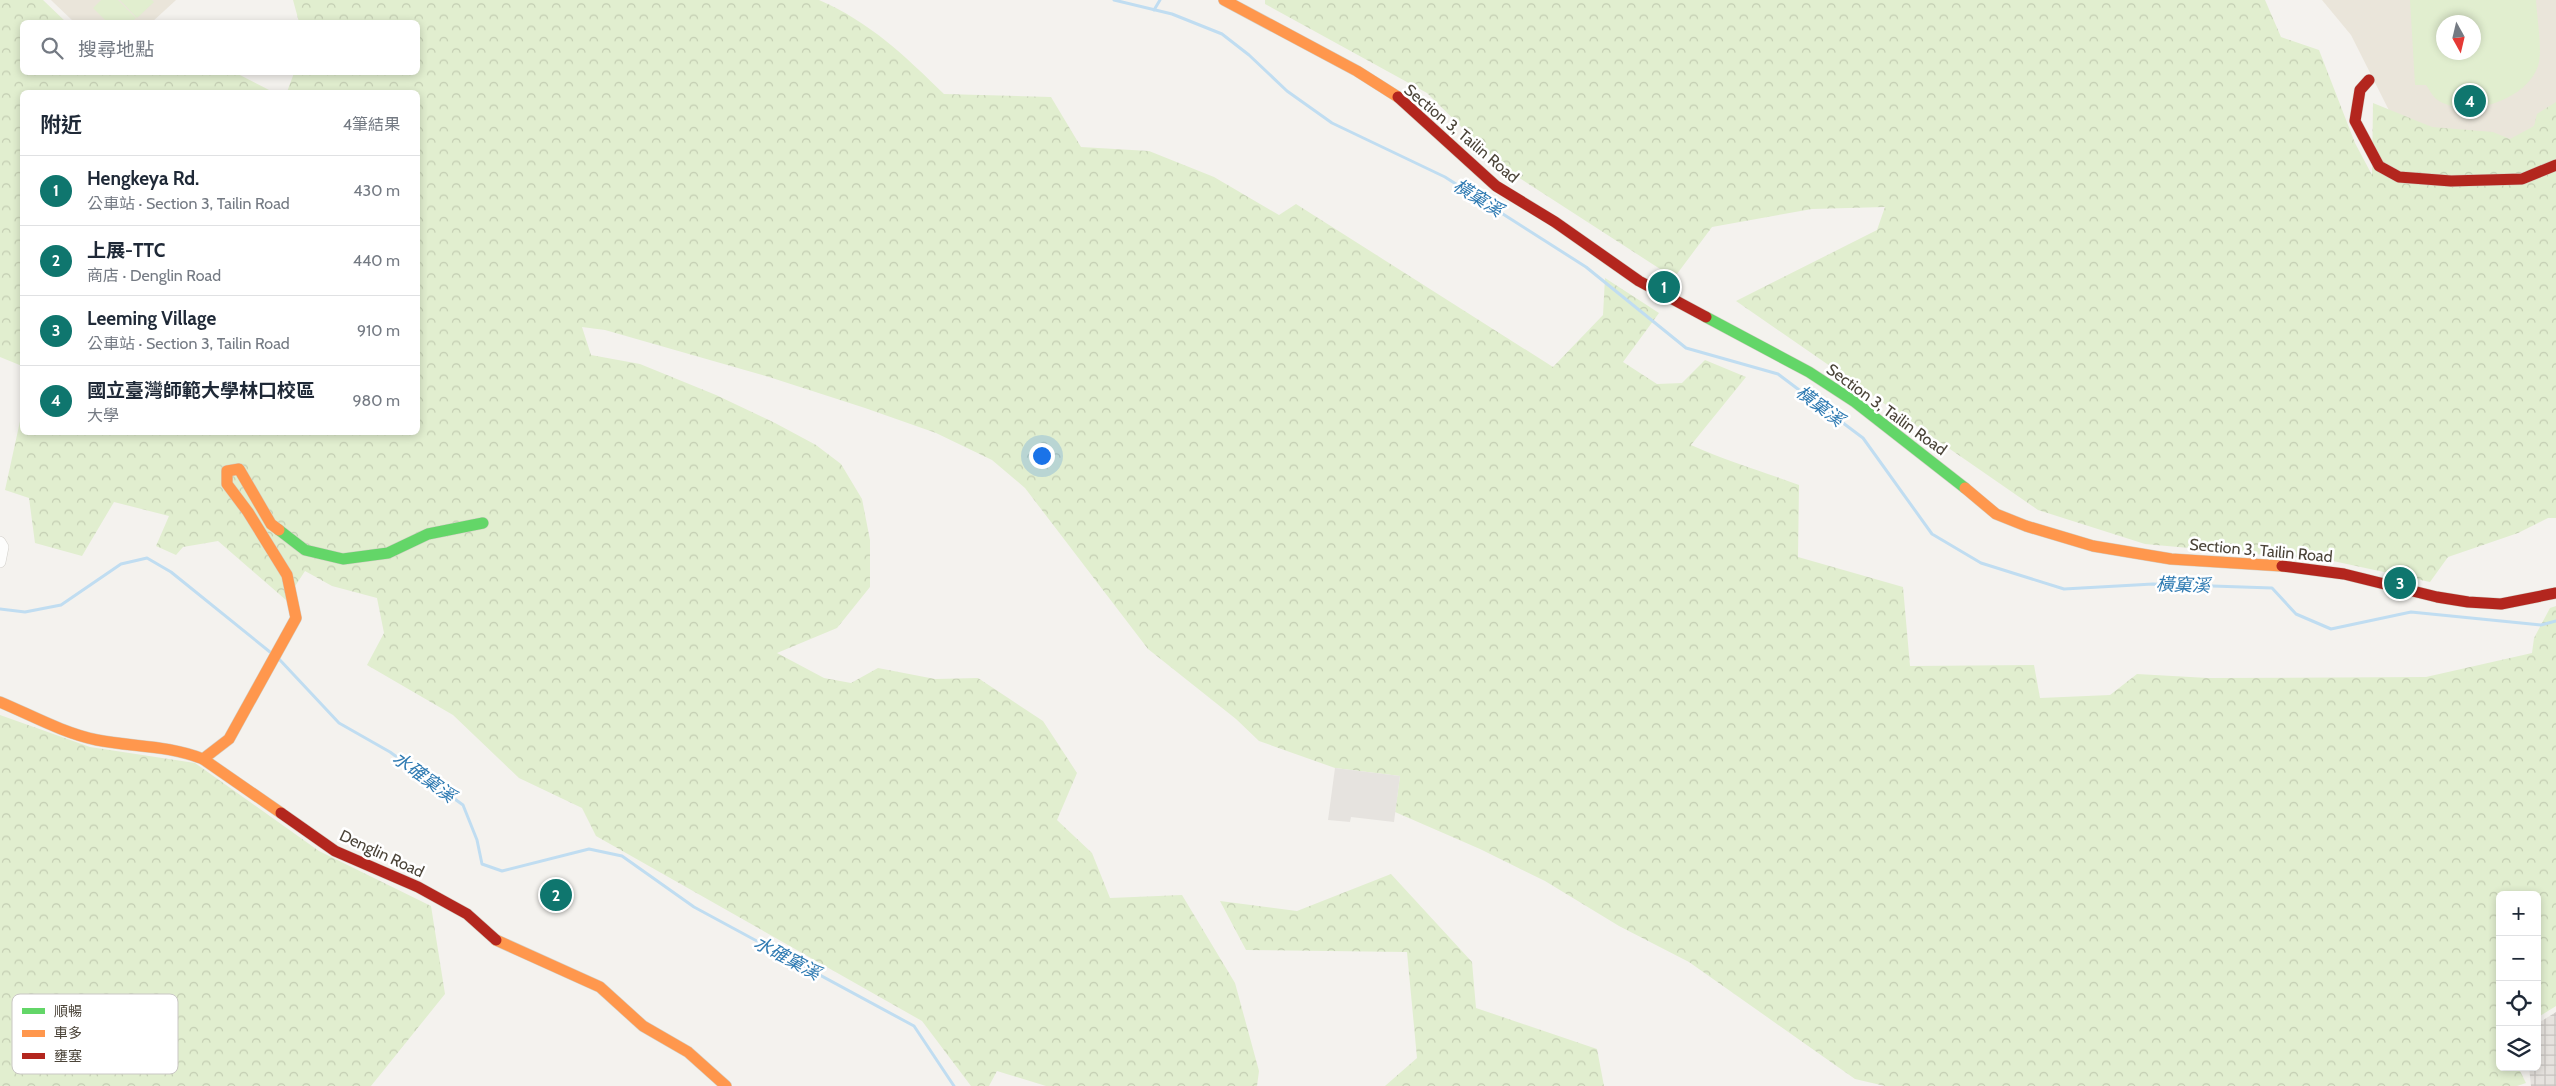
<!DOCTYPE html>
<html lang="zh-TW">
<head>
<meta charset="utf-8">
<style>
	body { margin:0; font-family:Cabin,"Noto Sans TC",sans-serif; background:#f6f6f7; color:#1f2937 }
	.controls { position:absolute; right:15px; bottom:15px; display:grid; overflow:hidden; border-radius:8px; box-shadow:0 2px 8px #0003 }
	.controls button { width:45px; height:45px; display:grid; place-items:center; padding:0; border:0; border-bottom:1px solid #e0e1e3; background:#fff; color:#1f2937; font:25px sans-serif }
	.compass { position:absolute; left:2436px; top:15px; width:45px; height:45px; border-radius:50%; background:#fff; box-shadow:0 2px 8px #0003; rotate:172deg }
	.you { position:absolute; left:1041px; top:455px; width:18px; height:18px; margin:-12px; border:4px solid #fff; border-radius:50%; background:#1a73e8; box-shadow:0 0 0 8px #1a73e833 }
	.badge { display:grid; place-items:center; width:32px; height:32px; border-radius:50%; background:#0f766e; color:#fff; font-size:16px; font-weight:700 }
	.pin { position:absolute; translate:-50% -50%; border:2px solid #fff; box-shadow:0 1px 5px #0006 }
	.list { margin:0; padding:0; list-style:none }
	h2 { display:flex; justify-content:space-between; align-items:center; height:65px; margin:0; padding:0 20px; font-size:21px }
	h2 small { font-size:16px; font-weight:400; color:#747a83 }
	.list li { display:grid; grid-template-columns:32px 1fr auto; gap:15px; align-items:center; box-sizing:border-box; height:70px; padding:0 20px; border-top:1px solid #e0e1e3 }
	.list b { display:block; font-size:19px; white-space:nowrap }
	.list p { margin:0; font-size:16px; white-space:nowrap; color:#747a83 }
	.list em { font-size:16px; font-style:normal; color:#747a83 }
	.icon { flex:none; width:28px; height:28px; fill:none; stroke:currentColor; stroke-width:2; stroke-linecap:round; stroke-linejoin:round }
	.map { position:relative; flex:none; width:2556px; height:1086px; overflow:hidden }
	.search { position:absolute; background:#fff; box-shadow:0 2px 8px #0003; left:20px; top:20px; width:400px; height:55px; display:flex; align-items:center; gap:12px; box-sizing:border-box; padding:0 18px; border-radius:8px; color:#747a83; font-size:19px }
	.panel { position:absolute; background:#fff; box-shadow:0 2px 8px #0003; left:20px; top:90px; width:400px; height:345px; border-radius:8px }
	.map>svg:first-child { display:block }
	.industrial { fill:url(#industrial-grid) }
	.education { fill:#eae5da; fill-rule:evenodd }
	.grass { fill:#e1eecf; fill-rule:evenodd }
	.forest { fill:url(#forest-crowns) }
	.parking { fill:#e6e3df }
	.lines { fill:none; stroke-linecap:round; stroke-linejoin:round }
	.stream { stroke:#c0ddf1; stroke-width:3 }
	.street-casing { stroke:#d2d0cb; stroke-width:12 }
	.fast-casing { stroke:#d3cfc5; stroke-width:12 }
	.slow-casing { stroke:#d3cfc5; stroke-width:12 }
	.jam-casing { stroke:#d3cfc5; stroke-width:12 }
	.street { stroke:#fdfdfc; stroke-width:11 }
	.fast { stroke:#63d668; stroke-width:11 }
	.slow { stroke:#ff974d; stroke-width:11 }
	.jam { stroke:#b3261e; stroke-width:11 }
	.labels { text-anchor:middle; stroke-width:5; stroke-linejoin:round; paint-order:stroke }
	.street-label { font-size:16px; fill:#4b4439; stroke:#fff }
	.water-label { font-size:18px; font-style:italic; fill:#2e7ab2; stroke:#fff }
	.key { fill:#fff; stroke:#c9c7c4; stroke-width:1 }
	.key-label { font-size:14px; fill:#4b4439 }
</style>
</head>
<body>
<div class="map">
<svg width="2556" height="1086" viewBox="0 0 2556 1086">
	<defs>
		<pattern id="industrial-grid" width="8" height="8" patternUnits="userSpaceOnUse" patternTransform="scale(1.25)"><rect width="8" height="8" fill="#e6e2de"/><path d="M0 4h8M4 0v8" fill="none" stroke="#c7c3bf"/></pattern>
		<pattern id="forest-crowns" width="20" height="18" patternUnits="userSpaceOnUse" patternTransform="scale(1.25)"><rect width="20" height="18" fill="#e1eecf"/><path d="M2 6a3 3 0 1 1 6 0M12 15a3 3 0 1 1 6 0" fill="none" stroke="#c3cdb2"/></pattern>
	</defs>
	<rect width="100%" height="100%" fill="#f4f2ee"/>
	<polygon class="industrial" points="2556,1012 2556,1086 2531,1086 2529,1067 2537,1067 2537,1024"/>
	<g class="education">
		<polygon points="51,0 176,0 152,22 74,22"/>
		<path d="M2322,0H2556V149L2416,164L2351,35ZM2444,22H2474V52H2444Z"/>
	</g>
	<g class="grass">
		<polygon points="101,0 118,0 136,18 132,22 107,22 93,8"/>
		<polygon points="120,0 152,0 154,2 137,18"/>
		<path d="M2410,0H2536C2537,17 2542,47 2539,62C2532,99 2464,122 2435,98C2432,95 2429,89 2426,85H2415ZM2474,22V52H2444V22Z"/>
	</g>
	<g class="forest">
		<polygon points="0,0 43,0 66,22 22,22 22,72 236,73 273,92 22,92 22,366 0,357"/>
		<path d="M293,0H819C870,22 905,56 944,94L1051,97L1081,147L1149,151L1214,177L1279,215L1296,204L1553,367L1603,315L1605,278L1659,313L1623,362L1657,384L1682,383L1705,360L1746,377L1691,445C1726,461 1762,471 1799,485L1798,557L1903,587L1910,666L2034,665L2040,698L2110,695L2137,674L2208,678L2426,677L2532,653L2534,638L2550,608L2556,606V1006L2537,1018V895H2500V1067H2518L2526,1083L2517,1086H1885L1855,1079L1689,962L1619,926L1545,881L1480,849L1395,812L1400,776L1335,768L1259,741L1236,719L1148,649L1025,488L992,460L936,433L865,408L769,377L605,330L582,327L591,355L640,364L716,395L775,423L816,445L841,464L862,499L870,540V587L837,628L777,653L824,678L851,683L878,668L935,679L978,678L1043,721L1077,773L1057,820L1092,853L1110,898L1182,895L1235,983L1259,1071L1257,1086H1046L997,1071L989,1086H971L922,1021L596,836L582,808L519,778L453,715L367,665L384,633L377,598L332,586L305,571L286,600L218,541L183,547L176,555L156,546L169,516L114,502L82,556L35,543L29,498L5,490L22,412V432H418V92H287L294,73L418,72V22H299Z"/>
		<polygon points="1265,0 2265,0 2281,37 2319,50 2355,143 2372,175 2373,103 2432,127 2493,132 2510,139 2534,126 2537,114 2556,102 2556,518 2548,518 2518,533 2448,557 2430,582 2333,561 2145,544 2038,510 1736,301 1877,230 1885,207 1812,209 1712,227 1674,278 1501,166 1427,93 1265,4"/>
		<polygon points="0,715 90,747 195,763 319,851 431,906 445,994 371,1086 0,1086"/>
		<polygon points="1391,874 1472,962 1476,1008 1597,1049 1604,1086 1385,1086 1417,1058 1407,952 1246,950 1220,901 1297,911"/>
	</g>
	<polygon class="parking" points="1335,768 1400,776 1394,822 1351,817 1350,822 1328,820"/>
	<g class="lines">
		<g class="stream">
			<polyline points="1114,0 1172,14 1222,34 1249,55 1287,91 1332,123 1445,177 1586,267 1686,348 1778,374 1863,438 1932,534 1981,563 2064,589 2153,584 2272,588 2296,614 2331,629 2411,612 2541,625 2556,621"/>
			<polyline points="1154,10 1160,0"/>
			<polyline points="0,609 25,612 61,605 121,564 147,558 171,572 270,652"/>
			<polyline points="279,659 339,723 390,752 463,805 477,840 482,864 502,871 589,849 622,856 694,907 914,1026 954,1086"/>
		</g>
		<defs>
			<polyline id="street" points="0,542 3,547 0,562"/>
			<g id="fast">
				<polyline points="1706,317 1809,372 1855,402 1965,488"/>
				<polyline points="279,530 305,550 343,559 388,553 428,534 483,523"/>
			</g>
			<g id="slow">
				<polyline points="1224,0 1357,71 1398,97"/>
				<polyline points="1965,488 1996,514 2026,526 2093,546 2171,559 2282,566"/>
				<path d="M0,702C31,715 63,733 97,740C133,747 168,745 203,759L281,813"/>
				<polyline points="203,759 229,739 296,618 287,575 248,512 227,484 227,471 239,469 271,524 279,530"/>
				<polyline points="496,940 600,987 643,1026 688,1052 726,1086"/>
			</g>
			<g id="jam">
				<polyline points="2369,80 2360,90 2355,121 2379,166 2399,177 2451,181 2522,179 2556,165"/>
				<polyline points="1398,97 1496,186 1555,222 1639,281 1706,317"/>
				<polyline points="2282,566 2344,574 2437,597 2468,602 2501,604 2556,593"/>
				<polyline points="281,813 335,851 418,887 467,914 496,940"/>
			</g>
		</defs>
		<use href="#street" class="street-casing"/>
		<use href="#fast" class="fast-casing"/>
		<use href="#slow" class="slow-casing"/>
		<use href="#jam" class="jam-casing"/>
		<use href="#street" class="street"/>
		<use href="#fast" class="fast"/>
		<use href="#slow" class="slow"/>
		<use href="#jam" class="jam"/>
	</g>
	<g class="labels">
		<g class="street-label">
			<text transform="translate(1462 133) rotate(40)" y="6">Section 3, Tailin Road</text>
			<text transform="translate(1887 409) rotate(36)" y="6">Section 3, Tailin Road</text>
			<text transform="translate(2261 550) rotate(5)" y="6">Section 3, Tailin Road</text>
			<text transform="translate(382 853) rotate(25)" y="6">Denglin Road</text>
		</g>
		<g class="water-label">
			<text transform="translate(1478 198) rotate(32)" y="6">橫窠溪</text>
			<text transform="translate(1820 406) rotate(37)" y="6">橫窠溪</text>
			<text transform="translate(2183 585) rotate(2)" y="6">橫窠溪</text>
			<text transform="translate(424 777) rotate(36)" y="6">水確窠溪</text>
			<text transform="translate(787 958) rotate(28)" y="6">水確窠溪</text>
		</g>
	</g>
	<rect x="12" y="994" width="166" height="80" rx="8" class="key"/>
	<rect x="22" y="1008" width="23" height="6" fill="#63d668"/>
	<rect x="22" y="1030" width="23" height="7" fill="#ff974d"/>
	<rect x="22" y="1053" width="23" height="6" fill="#b3261e"/>
	<g class="key-label">
		<text x="54" y="1016">順暢</text>
		<text x="54" y="1038">車多</text>
		<text x="54" y="1061">壅塞</text>
	</g>
</svg>
<div class="controls">
<button>+</button>
<button>−</button>
<button><svg class="icon" aria-label="locate" viewBox="0 0 24 24"><circle cx="12" cy="12" r="6"/><path d="M12 2v4M12 18v4M2 12h4M18 12h4"/></svg></button>
<button><svg class="icon" aria-label="layers" viewBox="0 0 24 24"><path d="M12 4l9 5-9 5-9-5zM3 14l9 5 9-5"/></svg></button>
</div>
<svg class="compass" viewBox="-18 -18 36 36"><path d="M0-13l5 13h-10z" fill="#e53935"/><path d="M0 13l5-13h-10z" fill="#747a83"/></svg>
<div class="you"></div>
<div class="pin badge" style="left:1664px;top:287px">1</div>
<div class="pin badge" style="left:556px;top:895px">2</div>
<div class="pin badge" style="left:2400px;top:583px">3</div>
<div class="pin badge" style="left:2470px;top:101px">4</div>
<div class="search"><svg class="icon" aria-label="search" viewBox="0 0 24 24"><circle cx="10" cy="10" r="6"/><path d="M15 15l6 6"/></svg>搜尋地點</div>
<section class="panel">
<h2>附近<small>4筆結果</small></h2>
<ul class="list">
<li><span class="badge">1</span><div><b>Hengkeya Rd.</b><p>公車站 · Section 3, Tailin Road</p></div><em>430 m</em></li>
<li><span class="badge">2</span><div><b>上展-TTC</b><p>商店 · Denglin Road</p></div><em>440 m</em></li>
<li><span class="badge">3</span><div><b>Leeming Village</b><p>公車站 · Section 3, Tailin Road</p></div><em>910 m</em></li>
<li><span class="badge">4</span><div><b>國立臺灣師範大學林口校區</b><p>大學</p></div><em>980 m</em></li>
</ul>
</section>
</div>
</body>
</html>
